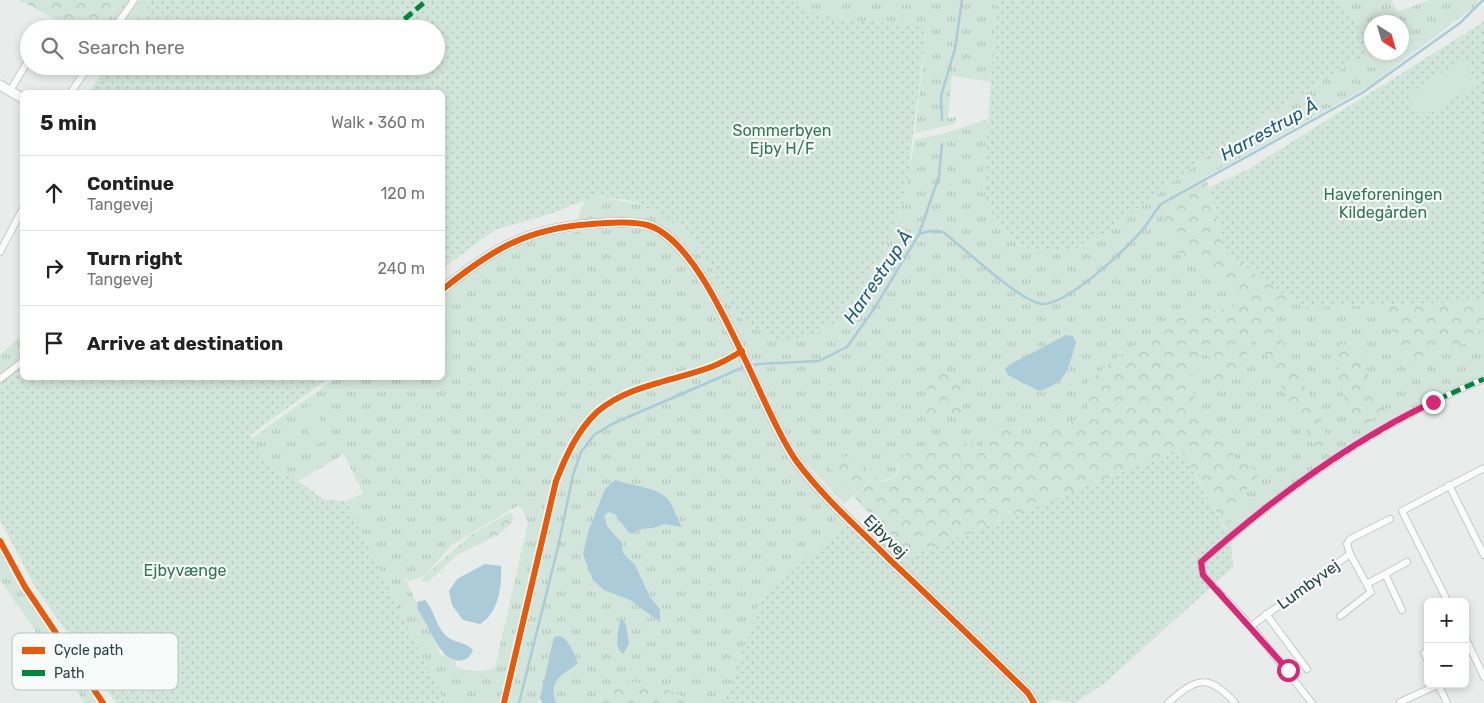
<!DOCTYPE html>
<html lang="en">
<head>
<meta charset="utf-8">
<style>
	body { margin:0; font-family:Rubik,sans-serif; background:#f2f2f2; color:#222 }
	.controls { position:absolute; right:15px; bottom:15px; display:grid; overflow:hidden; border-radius:8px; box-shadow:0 2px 8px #0003 }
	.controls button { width:45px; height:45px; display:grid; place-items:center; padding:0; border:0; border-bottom:1px solid #e0e0e0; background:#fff; color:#222; font:25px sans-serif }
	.compass { position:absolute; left:1364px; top:15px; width:45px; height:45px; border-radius:50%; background:#fff; box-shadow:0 2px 8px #0003; rotate:143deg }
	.stop { position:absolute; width:15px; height:15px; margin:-11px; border:4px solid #db2777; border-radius:50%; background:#fff }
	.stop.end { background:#db2777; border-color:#fff; box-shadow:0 1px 5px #0008 }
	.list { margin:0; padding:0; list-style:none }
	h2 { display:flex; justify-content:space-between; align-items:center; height:65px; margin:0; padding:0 20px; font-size:21px }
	h2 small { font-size:16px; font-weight:400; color:#767676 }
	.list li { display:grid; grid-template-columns:32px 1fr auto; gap:15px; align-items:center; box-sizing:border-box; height:75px; padding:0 20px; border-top:1px solid #e0e0e0 }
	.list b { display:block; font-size:19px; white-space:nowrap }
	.list p { margin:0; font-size:16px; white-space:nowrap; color:#767676 }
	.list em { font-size:16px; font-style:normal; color:#767676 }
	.icon { flex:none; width:28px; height:28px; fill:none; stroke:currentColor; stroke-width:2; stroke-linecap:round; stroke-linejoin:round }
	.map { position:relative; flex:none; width:1484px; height:703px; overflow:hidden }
	.search { position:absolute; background:#fff; box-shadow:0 2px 8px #0003; left:20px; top:20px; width:425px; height:55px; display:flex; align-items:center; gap:12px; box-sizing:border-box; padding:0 18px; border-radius:28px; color:#767676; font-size:19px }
	.panel { position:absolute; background:#fff; box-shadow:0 2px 8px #0003; left:20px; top:90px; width:425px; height:290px; border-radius:8px }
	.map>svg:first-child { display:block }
	.grass { fill:url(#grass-tufts); fill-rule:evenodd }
	.forest { fill:url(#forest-crowns) }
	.park { fill:url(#park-dots) }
	.pitch { fill:#d2e5da }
	.water { fill:#abcbd9 }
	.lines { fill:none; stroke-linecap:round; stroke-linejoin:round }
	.stream { stroke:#abcbd9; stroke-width:2.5 }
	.street-casing { stroke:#c5cac8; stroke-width:8 }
	.secondary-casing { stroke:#c4cac9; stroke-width:11 }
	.street { stroke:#fcfcfc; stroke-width:6 }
	.secondary { stroke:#fcfcfc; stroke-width:9 }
	.quiet { stroke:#00873e; stroke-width:5; stroke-dasharray:10 5; stroke-linecap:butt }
	.cycleway-casing { stroke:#f7fbfa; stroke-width:9 }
	.cycleway { stroke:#e8590c; stroke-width:6 }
	.route { stroke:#db2777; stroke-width:6 }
	.labels { text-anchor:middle; stroke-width:4.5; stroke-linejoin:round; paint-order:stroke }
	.park-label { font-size:16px; fill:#307757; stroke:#f7fbfa }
	.street-label { font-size:16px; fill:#25413e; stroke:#f7fbfa }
	.water-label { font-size:18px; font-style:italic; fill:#205e7c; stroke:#f7fbfa }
	.key { fill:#f7fbfa; stroke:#b8c3c2; stroke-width:1 }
	.key-label { font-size:14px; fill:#25413e }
</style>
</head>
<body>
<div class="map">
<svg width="1484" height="703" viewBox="0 0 1484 703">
	<defs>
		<pattern id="grass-tufts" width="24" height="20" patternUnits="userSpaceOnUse" patternTransform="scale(1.25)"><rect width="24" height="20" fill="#d2e5da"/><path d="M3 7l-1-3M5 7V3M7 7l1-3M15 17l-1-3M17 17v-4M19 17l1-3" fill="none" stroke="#b4c6bc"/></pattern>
		<pattern id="forest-crowns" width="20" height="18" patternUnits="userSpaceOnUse" patternTransform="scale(1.25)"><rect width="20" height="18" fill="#d2e5da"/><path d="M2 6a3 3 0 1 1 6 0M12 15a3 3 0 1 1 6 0" fill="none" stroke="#b4c6bc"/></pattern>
		<pattern id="park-dots" width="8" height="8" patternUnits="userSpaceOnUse" patternTransform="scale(1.25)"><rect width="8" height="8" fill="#d2e5da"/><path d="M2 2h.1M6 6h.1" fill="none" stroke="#b4c6bc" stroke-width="1.8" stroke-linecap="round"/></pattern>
	</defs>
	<rect width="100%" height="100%" fill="#e8edeb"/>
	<g class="grass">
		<polygon points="120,0 152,0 132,29 101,29"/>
		<polygon points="789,0 997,0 991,82 952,76 948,118 957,117 954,124 915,133 927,24 852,21 813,13"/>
		<path d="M1338,0H1392L1397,12L1430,0H1479L1474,7L1368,87L1157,204L1178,254L1197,261L1224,286L1251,297L1233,307L1182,316L1088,415L1028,440L1019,428L993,430L982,447L944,438L904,456C896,476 894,481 872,480L844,504L801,458L784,428L752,360L704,274L684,243L666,228L636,218L577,220L585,200L595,196L642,205L689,232L713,270L846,314L885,248L913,153L914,140L946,133L988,119L984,177L986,204L1002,228L1016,241L1031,250L1070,252L1103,234L1229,141L1371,49L1372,52H1402V22H1372L1371,42Z"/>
		<path d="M629,228L644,229L660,236L676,250L694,275L735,347L786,455L808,484L846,525L763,596L723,703H696L662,687L626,681L590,703H543L539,699L538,703H445L346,501L363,493L344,454L298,481L273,470L252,438L336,378H442L443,296C463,280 484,261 508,250C546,232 588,230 629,228ZM519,505L528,522L495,668C484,672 467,672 456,667V661L443,654L442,657L404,576L409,581L424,576L453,544Z"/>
		<path d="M1290,298L1304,308L1378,305L1408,365L1425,356L1476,340L1484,320V375C1390,413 1305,470 1228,534L1225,527L1240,512C1243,488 1237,466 1230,442L1202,430L1210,426L1195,406L1194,391L1183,382L1182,375L1192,376L1197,357L1204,353L1220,364L1211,378L1213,395L1226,377L1239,378L1248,349L1245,328L1272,321Z"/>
		<polygon points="22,335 22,370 0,387 0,355"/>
		<polygon points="0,548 30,601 99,703 85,703 0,580"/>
	</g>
	<g class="forest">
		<polygon points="19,0 120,0 101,29 73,29"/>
		<path d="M1206,177L1225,252L1290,298L1272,321L1321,419L1328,446L1320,451C1292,413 1272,370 1254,326L1246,328L1255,345L1248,349L1239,378L1226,377L1213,396L1211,378L1219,364L1204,353L1197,357L1198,371L1192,376L1182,375L1183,382L1194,391L1195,406L1210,426L1203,430L1231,443L1235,459L1261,473L1242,494L1240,512L1225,527L1180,449L897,562L872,531L876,521L854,497L872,480L887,481L897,474L904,456L910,449L944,438L982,447L993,430L1019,428L1028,440L1088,415V382L1127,349L1182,316L1233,307L1250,297L1224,286L1197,261L1178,254L1157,204Z"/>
		<polygon points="1484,301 1484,320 1476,340 1425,356 1408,365 1378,305"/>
		<polygon points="1339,344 1363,347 1370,384 1385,411 1355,430 1338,377"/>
		<polygon points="959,373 964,391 962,415 931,419 921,406 933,374"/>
		<path d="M850,455L859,461L866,476C849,492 842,486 830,468L833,461Z"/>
		<polygon points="511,512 514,520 500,534 457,555 428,582 422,581 424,576 472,534"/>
		<polygon points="626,681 662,687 696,703 590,703"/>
	</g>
	<g class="park">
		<polygon points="152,0 789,0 813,13 852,21 927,24 905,198 885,248 846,315 815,335 790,339 776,339 744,323 689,232 642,205 627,200 595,196 553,213 495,230 443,268 442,92 89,92 107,66 436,66 436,29 132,29"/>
		<polygon points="997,0 1338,0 1371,42 1371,49 1229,141 1103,234 1070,252 1031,250 1016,241 1002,228 986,204 984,177"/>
		<polygon points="1484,19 1484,301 1304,308 1225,252 1209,187 1247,170 1482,23"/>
		<polygon points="22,370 22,378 329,378 250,435 273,470 298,481 323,499 346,501 445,703 116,703 34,585 0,520 0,387"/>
		<polygon points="1180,449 1231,539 1233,567 1105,683 1075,703 1052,700 1048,703 723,703 763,596 846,525 889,565"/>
	</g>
	<g class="pitch">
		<polygon points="1463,60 1478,84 1423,118 1407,95"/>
		<polygon points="313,404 329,439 315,445 299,410"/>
	</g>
	<g class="water">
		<path d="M1066,335L1073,336L1076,342C1068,369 1068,382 1039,391L1008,375L1005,369L1009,365Z"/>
		<path d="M615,480C631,486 661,487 670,502C675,510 676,519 682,527L664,524L653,528L640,529L630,534L615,514L609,512L604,515L607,526L621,542L623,553L635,565L650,597L660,609V622L630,600L604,590L593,580L583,554L589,529L605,489Z"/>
		<path d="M485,564L501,566C502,586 499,612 480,624L463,620L452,605L449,591L457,579Z"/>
		<path d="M425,600C434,610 436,625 445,635C453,643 465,641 473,650C468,665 451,663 442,651C432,639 427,623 418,610L417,602Z"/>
		<path d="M621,618L626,625L629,644L623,654C613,647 619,628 621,618Z"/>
		<path d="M560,636C569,639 574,654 578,663C562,676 548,679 556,703H542L540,698L554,637Z"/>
	</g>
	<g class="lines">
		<g class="stream">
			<polyline points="942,120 941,96 955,49 962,0"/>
			<polyline points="919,234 939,176 942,144"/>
			<path d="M519,703L558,547L573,475L581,452L594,435L612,424L744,367L759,364L819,361L847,347L874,309L919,234L930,231L943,232C964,248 1018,300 1041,304C1065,307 1128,248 1144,228C1150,220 1155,211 1161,204L1362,93L1460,23L1483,0"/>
		</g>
		<defs>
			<g id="street">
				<polyline points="114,29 134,0"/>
				<polyline points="10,91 29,59"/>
				<polyline points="71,92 89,66"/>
				<polyline points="0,252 22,210"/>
				<polyline points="0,379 22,362"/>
				<polyline points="1449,485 1484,555"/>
				<polyline points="0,541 25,587 103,703"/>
				<polyline points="1385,574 1402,610"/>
				<polyline points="1367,584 1407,562"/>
				<polyline points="1448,602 1402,511 1484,468"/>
				<polyline points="1266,614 1307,669"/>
				<polyline points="1340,616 1371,592 1350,554 1347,544 1350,539 1390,519"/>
				<polyline points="1251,626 1350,554"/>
				<polyline points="1465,637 1484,677"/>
				<polyline points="1424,653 1428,661"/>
				<polyline points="1438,684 1447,703"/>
				<polyline points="1400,702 1438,685"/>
				<path d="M1168,703C1196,678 1208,673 1235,703"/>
				<path d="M1312,703L1251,626L1203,575L1201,562C1286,487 1378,423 1484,379"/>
			</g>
			<g id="secondary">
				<polyline points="0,85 22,98"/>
				<path d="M442,290C491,250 527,228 592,224C610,223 629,221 647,225C709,242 759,409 797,462C823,497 858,528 889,559C936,603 982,648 1028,693L1034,703"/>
			</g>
		</defs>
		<use href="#street" class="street-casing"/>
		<use href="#secondary" class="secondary-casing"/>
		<use href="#street" class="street"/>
		<use href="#secondary" class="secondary"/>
		<g class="quiet">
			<polyline points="393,29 427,0"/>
			<path d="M1223,596L1203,575L1201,562C1286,487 1378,423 1484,379"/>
		</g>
		<defs>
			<g id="cycleway">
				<path d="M442,290C491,250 527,228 592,224C610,223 629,221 647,225C709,242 759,409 797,462C823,497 858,528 889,559C936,603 982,648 1028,693L1034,703"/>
				<polyline points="0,541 25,587 103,703"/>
				<path d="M504,703L556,481C566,456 577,431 597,412C628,385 674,381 711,367C722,363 732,357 742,351"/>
			</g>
		</defs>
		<use href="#cycleway" class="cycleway-casing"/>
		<use href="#cycleway" class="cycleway"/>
	</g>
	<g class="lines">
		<path class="route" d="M1288,670L1203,575L1201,562C1271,500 1347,443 1433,402"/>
	</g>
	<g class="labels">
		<g class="park-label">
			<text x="782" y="136">Sommerbyen<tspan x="782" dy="18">Ejby H/F</tspan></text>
			<text x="1383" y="200">Haveforeningen<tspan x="1383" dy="18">Kildegården</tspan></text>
			<text x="185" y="576">Ejbyvænge</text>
		</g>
		<g class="street-label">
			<text transform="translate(886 536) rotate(45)" y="6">Ejbyvej</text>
			<text transform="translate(1308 584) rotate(-36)" y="6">Lumbyvej</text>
		</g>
		<g class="water-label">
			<text transform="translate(1269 130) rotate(-29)" y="6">Harrestrup Å</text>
			<text transform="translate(878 277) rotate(-56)" y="6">Harrestrup Å</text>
		</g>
	</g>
	<rect x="12" y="633" width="166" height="57" rx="8" class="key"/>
	<rect x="22" y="647" width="23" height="7" fill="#e8590c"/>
	<rect x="22" y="670" width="23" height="6" fill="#00873e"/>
	<g class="key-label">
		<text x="54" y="655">Cycle path</text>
		<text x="54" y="678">Path</text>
	</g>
</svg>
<div class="controls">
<button>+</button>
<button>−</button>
</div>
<svg class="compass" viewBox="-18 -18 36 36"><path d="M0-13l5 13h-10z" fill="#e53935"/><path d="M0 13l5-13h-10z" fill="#767676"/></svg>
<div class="stop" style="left:1288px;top:670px"></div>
<div class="stop end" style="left:1433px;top:402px"></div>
<div class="search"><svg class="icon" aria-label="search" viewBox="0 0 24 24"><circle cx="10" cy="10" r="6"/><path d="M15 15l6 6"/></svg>Search here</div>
<section class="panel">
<h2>5 min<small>Walk · 360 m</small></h2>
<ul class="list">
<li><svg class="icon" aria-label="ahead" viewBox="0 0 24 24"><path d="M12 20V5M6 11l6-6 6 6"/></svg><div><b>Continue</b><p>Tangevej</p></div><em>120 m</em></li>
<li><svg class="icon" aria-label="right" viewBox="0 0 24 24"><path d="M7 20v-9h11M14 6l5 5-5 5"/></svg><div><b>Turn right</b><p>Tangevej</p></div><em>240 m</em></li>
<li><svg class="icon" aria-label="arrive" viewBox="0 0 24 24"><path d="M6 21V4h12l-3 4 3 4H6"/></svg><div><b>Arrive at destination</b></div></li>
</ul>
</section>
</div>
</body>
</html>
